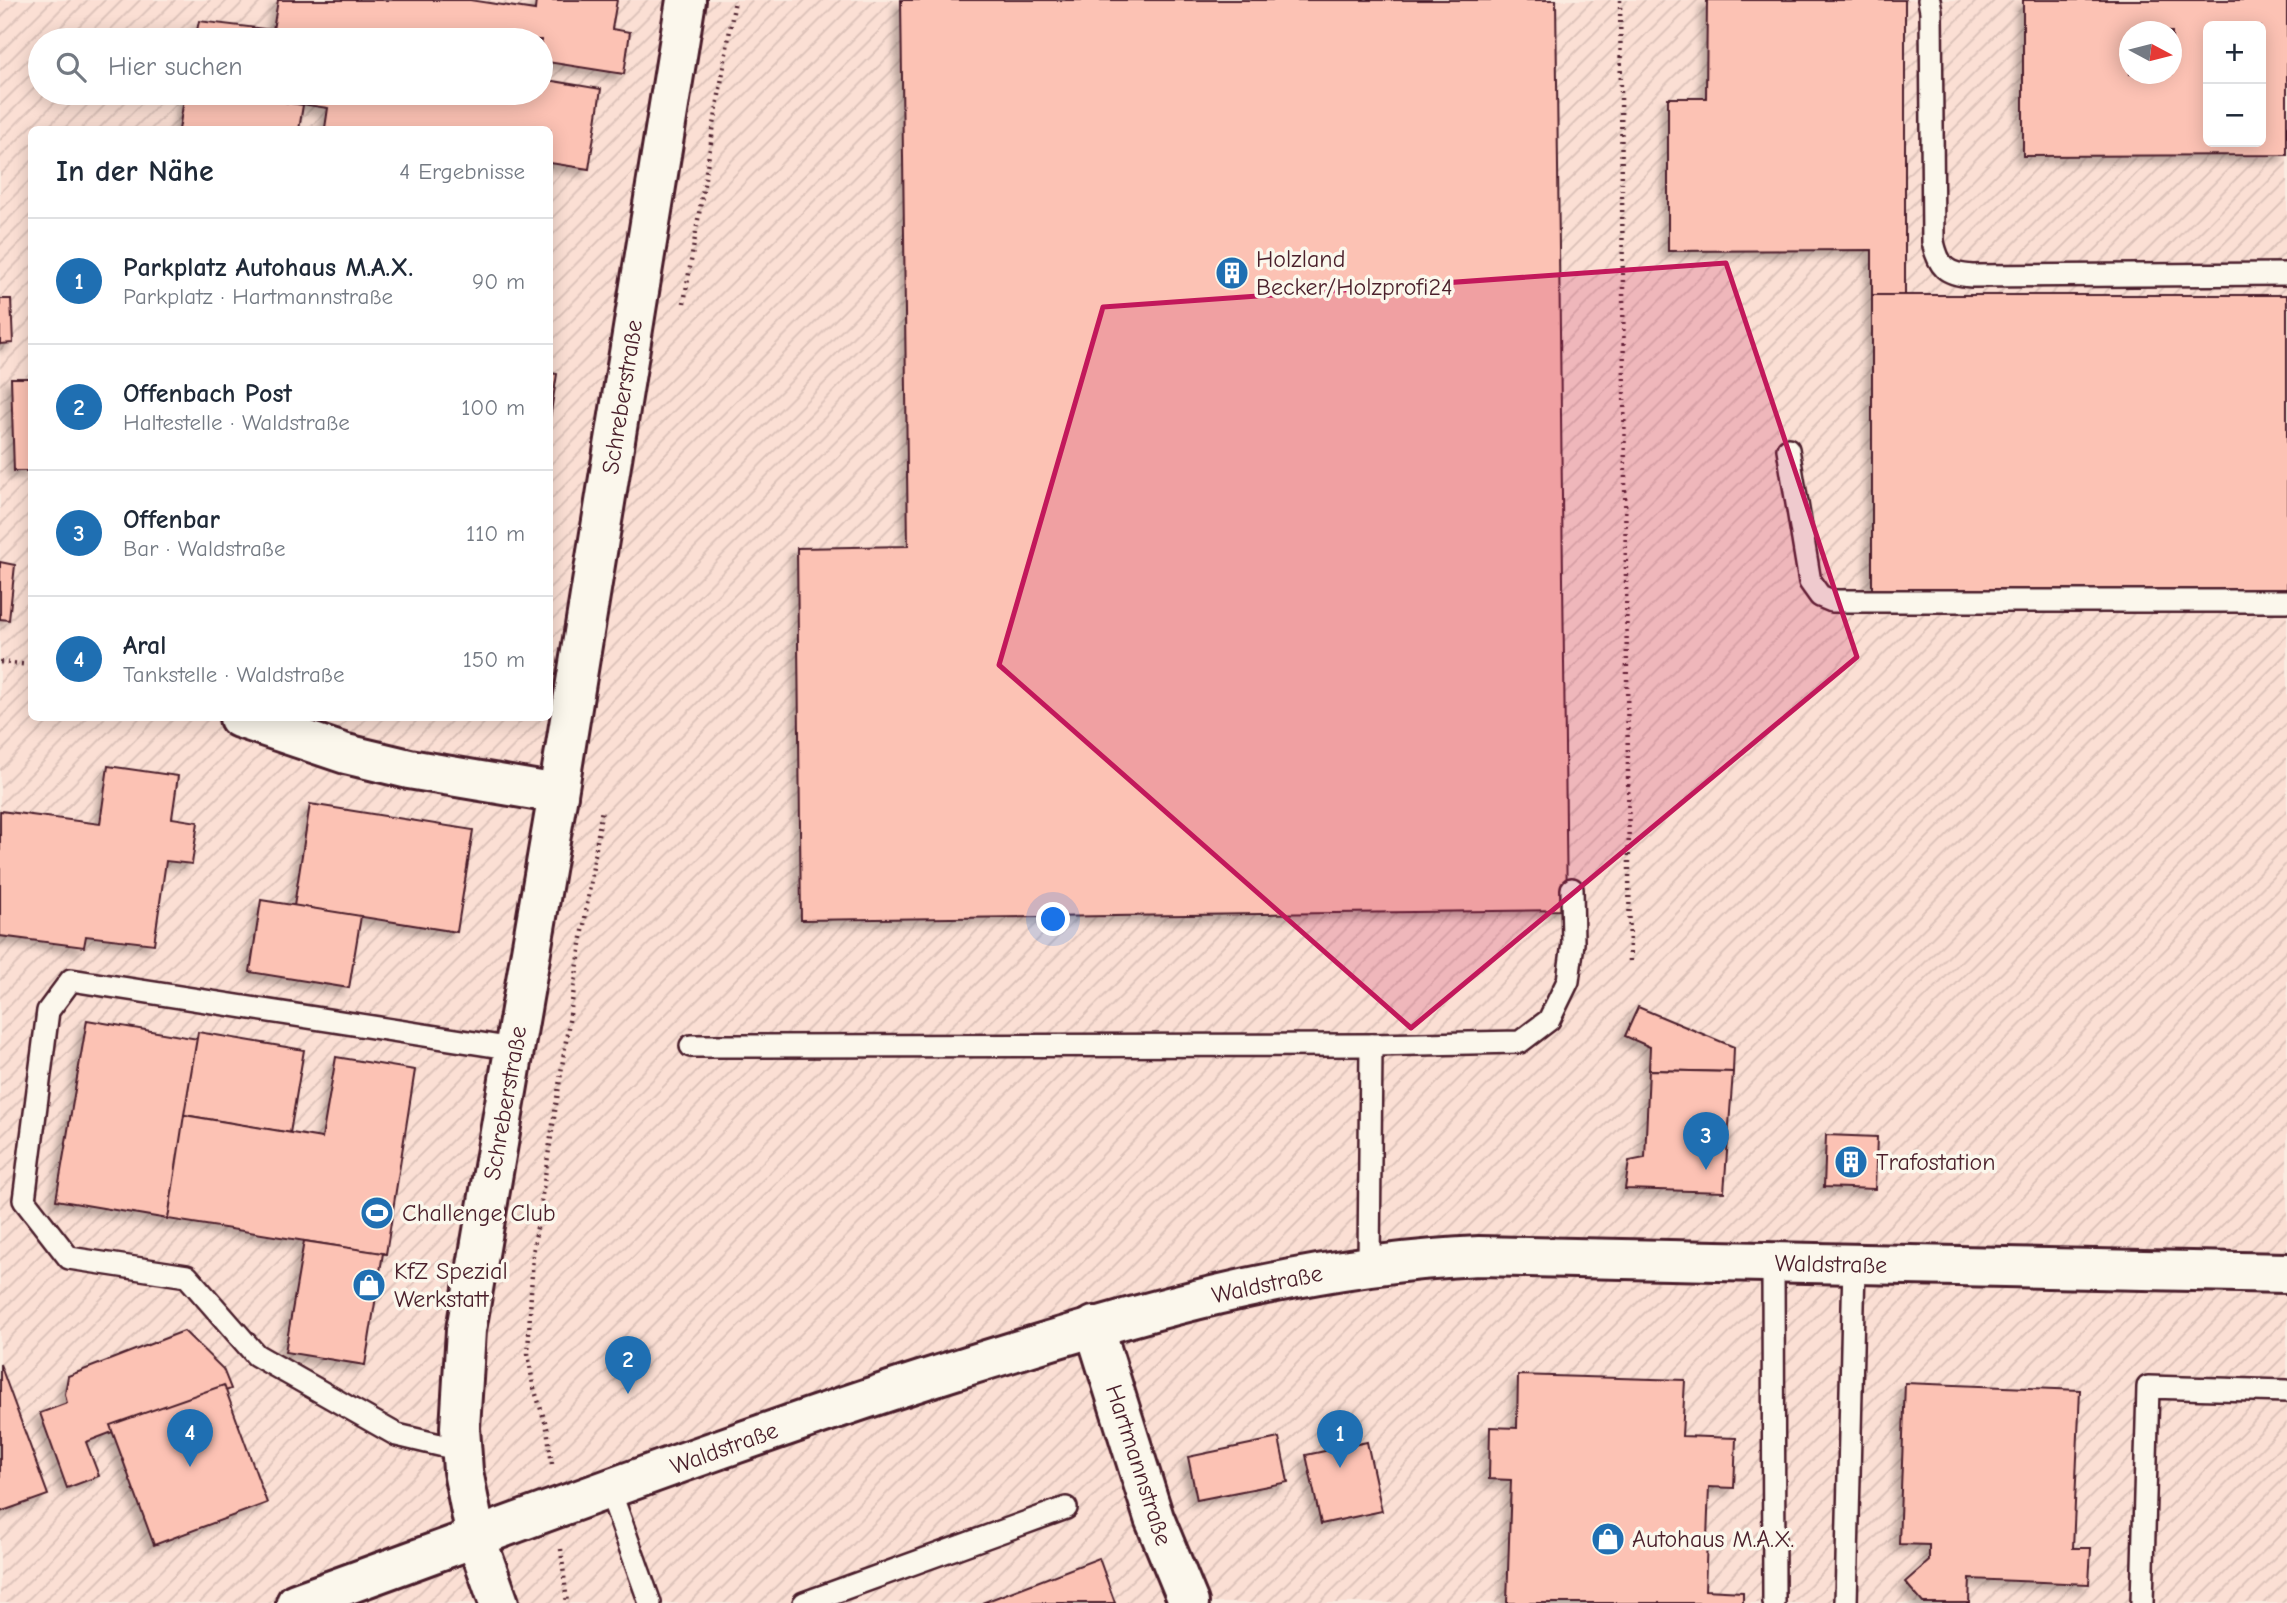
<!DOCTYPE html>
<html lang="de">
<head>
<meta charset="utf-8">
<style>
	body { margin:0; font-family:"Comic Neue",sans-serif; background:#f6f6f7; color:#1f2937 }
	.controls { position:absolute; right:21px; top:21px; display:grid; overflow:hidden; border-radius:10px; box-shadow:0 4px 18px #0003 }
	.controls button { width:63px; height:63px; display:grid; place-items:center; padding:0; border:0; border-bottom:2px solid #e0e1e3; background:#fff; color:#1f2937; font:35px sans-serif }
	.compass { position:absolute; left:2119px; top:21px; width:63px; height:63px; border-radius:50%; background:#fff; box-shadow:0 4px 18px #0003; rotate:97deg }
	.you { position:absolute; left:1054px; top:920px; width:24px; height:24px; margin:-18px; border:5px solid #fff; border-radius:50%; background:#1a73e8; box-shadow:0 0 0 10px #1a73e833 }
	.badge { display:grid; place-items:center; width:46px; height:46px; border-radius:50%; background:#1f6fb2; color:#fff; font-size:23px; font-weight:700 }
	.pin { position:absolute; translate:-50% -58px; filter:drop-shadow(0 2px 4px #0008) }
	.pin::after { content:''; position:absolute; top:37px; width:24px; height:21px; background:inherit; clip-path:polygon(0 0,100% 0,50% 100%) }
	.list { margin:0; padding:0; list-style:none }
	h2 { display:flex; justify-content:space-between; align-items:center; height:91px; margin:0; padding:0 28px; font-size:30px }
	h2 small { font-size:23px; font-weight:400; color:#747a83 }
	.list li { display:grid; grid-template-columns:46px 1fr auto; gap:21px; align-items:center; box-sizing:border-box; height:126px; padding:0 28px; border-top:2px solid #e0e1e3 }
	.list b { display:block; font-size:26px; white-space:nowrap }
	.list p { margin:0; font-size:23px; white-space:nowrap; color:#747a83 }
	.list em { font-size:23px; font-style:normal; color:#747a83 }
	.icon { flex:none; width:38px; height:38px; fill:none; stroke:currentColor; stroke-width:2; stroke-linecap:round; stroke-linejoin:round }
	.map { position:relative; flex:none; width:2287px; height:1603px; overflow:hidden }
	.search { position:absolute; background:#fff; box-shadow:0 4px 18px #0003; left:28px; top:28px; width:525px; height:77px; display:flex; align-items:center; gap:18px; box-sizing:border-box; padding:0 24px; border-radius:38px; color:#747a83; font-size:26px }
	.panel { position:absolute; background:#fff; box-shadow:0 4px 18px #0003; left:28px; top:126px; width:525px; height:595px; border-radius:10px }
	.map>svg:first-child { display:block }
	.industrial { fill:url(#industrial-furrows); fill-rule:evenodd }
	.building { fill:#fcc2b4; stroke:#4a1f2b; stroke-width:2; fill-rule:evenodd; filter:url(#shadow) }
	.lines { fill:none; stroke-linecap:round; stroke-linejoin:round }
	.service-casing { stroke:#4a1f2b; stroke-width:26 }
	.minor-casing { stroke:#4a1f2b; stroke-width:44 }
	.secondary-casing { stroke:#4a1f2b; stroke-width:44 }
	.path { stroke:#4a1f2b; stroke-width:4.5; stroke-dasharray:2 5; stroke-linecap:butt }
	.service { stroke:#fbf7ec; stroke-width:21 }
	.minor { stroke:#fbf7ec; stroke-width:38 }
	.secondary { stroke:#fbf7ec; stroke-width:38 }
	.marked { fill:#c2185b; fill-opacity:0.2; stroke:#c2185b; stroke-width:5; stroke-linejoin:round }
	.labels { text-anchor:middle; stroke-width:7; stroke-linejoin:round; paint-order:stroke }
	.poi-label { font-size:24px; fill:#4a1f2b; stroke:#fbf7ec; text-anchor:start }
	.street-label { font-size:24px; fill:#4a1f2b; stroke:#fbf7ec }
</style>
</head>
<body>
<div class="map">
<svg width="2287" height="1603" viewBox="0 0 2287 1603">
	<defs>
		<pattern id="industrial-furrows" width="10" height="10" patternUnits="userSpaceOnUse" patternTransform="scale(1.75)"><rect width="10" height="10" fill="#fbdfd4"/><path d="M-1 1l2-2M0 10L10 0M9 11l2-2" fill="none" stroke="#d9bfb6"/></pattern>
		<filter id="shadow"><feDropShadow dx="-6" dy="6" stdDeviation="3.5" flood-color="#0004"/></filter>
	</defs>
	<rect width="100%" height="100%" fill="#fbece1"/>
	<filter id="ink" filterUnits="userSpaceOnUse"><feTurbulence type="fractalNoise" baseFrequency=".0143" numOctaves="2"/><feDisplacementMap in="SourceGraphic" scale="14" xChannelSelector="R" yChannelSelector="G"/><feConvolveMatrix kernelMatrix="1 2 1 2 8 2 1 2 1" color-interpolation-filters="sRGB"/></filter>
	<g filter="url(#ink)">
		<path class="industrial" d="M0,0H2287V1603H0ZM2208,26H2261V142H2208ZM2130,32H2172V74H2130ZM40,40H541V93H40ZM32,130H550V718H32Z"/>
		<g class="building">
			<polygon points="278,0 470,0 535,10 536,0 617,0 612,29 630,32 624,74 541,61 541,40 195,40 199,21 273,30"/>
			<polygon points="901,0 1556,0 1567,910 801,920 797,548 908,546"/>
			<polygon points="1707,0 1905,0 1905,295 1872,295 1872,250 1668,251 1668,98 1706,98"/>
			<path d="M2023,0H2287V155L2023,156ZM2208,26H2261V142H2208ZM2130,32H2172V74H2130Z"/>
			<polygon points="541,79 601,89 589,169 550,163 550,130 332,130 325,128 328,108 228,93 541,93"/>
			<polygon points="185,93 228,93 303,105 299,130 179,130"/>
			<rect x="1872" y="295" width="415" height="295"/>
			<polygon points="0,299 11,299 13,343 0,344"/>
			<polygon points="550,373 557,374 550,418"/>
			<polygon points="11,378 32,378 32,471 14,471"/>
			<polygon points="0,562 15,565 9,620 0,619"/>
			<polygon points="108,766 178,776 172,818 198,822 192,864 166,861 154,944 86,936 84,947 0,936 0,811 100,824"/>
			<polygon points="310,804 473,830 457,932 294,906"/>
			<polygon points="261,900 361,916 349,988 250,972"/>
			<polygon points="1638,1007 1734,1047 1733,1072 1649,1070 1650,1047 1625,1036"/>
			<polygon points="87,1020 198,1039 168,1219 56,1200"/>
			<polygon points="198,1032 304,1050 290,1133 184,1115"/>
			<polygon points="336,1057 415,1070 386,1254 168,1219 184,1115 322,1138"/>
			<polygon points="1649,1070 1733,1072 1724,1192 1625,1189 1629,1161 1645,1158"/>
			<polygon points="1826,1135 1877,1137 1875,1189 1824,1187"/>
			<polygon points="304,1241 383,1253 365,1365 285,1352"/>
			<polygon points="184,1331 223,1369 231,1389 215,1395 214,1402 129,1433 123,1428 86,1442 99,1476 67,1488 40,1413 67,1403 65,1394 68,1376"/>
			<polygon points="0,1364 48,1495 0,1512"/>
			<polygon points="1518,1375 1685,1380 1682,1436 1736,1438 1734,1488 1709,1487 1705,1590 1743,1592 1743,1603 1507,1603 1511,1480 1489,1479 1490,1427 1517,1428"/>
			<polygon points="1905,1383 2080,1390 2073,1548 2091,1548 2089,1584 1970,1579 1969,1603 1923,1603 1905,1582 1929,1561 1929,1545 1899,1544"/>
			<polygon points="224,1385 267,1503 154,1545 110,1425"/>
			<polygon points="1279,1438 1288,1482 1197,1500 1188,1457"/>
			<polygon points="1367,1442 1382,1511 1321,1524 1306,1455"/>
			<polygon points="1099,1558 1115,1603 982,1603"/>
		</g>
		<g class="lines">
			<defs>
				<g id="service">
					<path d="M1929,0L1931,11L1933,242C1939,267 1945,274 1972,276L2287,274"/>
					<polyline points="1788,449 1810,582 1820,596 1832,601 2287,601"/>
					<polyline points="691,1046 1371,1045 1520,1042 1549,1020 1568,981 1573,943 1572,889"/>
					<polyline points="1773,1263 1774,1603"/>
					<polyline points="1369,1265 1371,1045"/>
					<polyline points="461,1450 397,1435 256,1355 187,1276 69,1258 24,1200 48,1011 71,980 514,1049"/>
					<polyline points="609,1488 650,1603"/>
					<polyline points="804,1603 1066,1508"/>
					<polyline points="1846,1603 1854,1264"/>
					<polyline points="2142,1603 2148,1387 2287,1391"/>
				</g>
				<g id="minor">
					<polyline points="239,718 346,754 409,769 558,794"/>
					<polyline points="1094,1326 1154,1518 1189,1603"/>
					<polyline points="499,1603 476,1538 463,1471 460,1428 466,1330 558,794 686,0"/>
				</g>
				<path id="secondary" d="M296,1603C518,1523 739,1438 964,1367C1132,1314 1301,1264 1479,1256L2287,1273"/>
			</defs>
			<use href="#service" class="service-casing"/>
			<use href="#minor" class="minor-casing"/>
			<use href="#secondary" class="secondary-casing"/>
			<g class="path">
				<polyline points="1620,0 1630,964"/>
				<polyline points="684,303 735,0"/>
				<polyline points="0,662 32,665"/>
				<polyline points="552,1464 547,1428 533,1385 528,1353 533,1253 602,809"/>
				<polyline points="561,1549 567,1603"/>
			</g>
			<use href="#service" class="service"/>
			<use href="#minor" class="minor"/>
			<use href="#secondary" class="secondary"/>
		</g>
	</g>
	<path class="marked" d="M1726,263L1857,657L1411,1028L999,665L1103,307Z"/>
	<defs>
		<symbol id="building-disc" viewBox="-11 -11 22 22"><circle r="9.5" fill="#1f6fb2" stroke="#fbf7ec"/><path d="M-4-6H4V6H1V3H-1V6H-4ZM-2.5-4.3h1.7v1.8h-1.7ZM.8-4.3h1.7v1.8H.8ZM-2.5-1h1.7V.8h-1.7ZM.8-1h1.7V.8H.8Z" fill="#fff"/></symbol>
		<symbol id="stadium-disc" viewBox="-11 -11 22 22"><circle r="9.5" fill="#1f6fb2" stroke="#fbf7ec"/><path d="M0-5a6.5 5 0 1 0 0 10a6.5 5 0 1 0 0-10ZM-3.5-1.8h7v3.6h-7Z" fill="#fff"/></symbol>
		<symbol id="shop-disc" viewBox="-11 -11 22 22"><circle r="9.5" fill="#1f6fb2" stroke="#fbf7ec"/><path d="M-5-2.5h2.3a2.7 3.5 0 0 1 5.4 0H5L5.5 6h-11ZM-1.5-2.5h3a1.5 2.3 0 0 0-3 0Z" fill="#fff"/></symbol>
	</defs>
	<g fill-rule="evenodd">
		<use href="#building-disc" x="1213" y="254" width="38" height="38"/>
		<use href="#building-disc" x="1832" y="1143" width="38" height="38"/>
		<use href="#stadium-disc" x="358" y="1194" width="38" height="38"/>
		<use href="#shop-disc" x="350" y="1266" width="38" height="38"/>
		<use href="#shop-disc" x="1589" y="1520" width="38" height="38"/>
	</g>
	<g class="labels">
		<g class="poi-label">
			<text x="1256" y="267">Holzland<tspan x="1256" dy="28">Becker/Holzprofi24</tspan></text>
			<text x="1876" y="1170">Trafostation</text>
			<text x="402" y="1221">Challenge Club</text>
			<text x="394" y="1279">KfZ Spezial<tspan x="394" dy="28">Werkstatt</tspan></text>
			<text x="1632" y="1547">Autohaus M.A.X.</text>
		</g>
		<g class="street-label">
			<text transform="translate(622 397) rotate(-81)" y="8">Schreberstraße</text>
			<text transform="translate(505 1103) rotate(-80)" y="8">Schreberstraße</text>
			<text transform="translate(1831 1264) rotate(1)" y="8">Waldstraße</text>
			<text transform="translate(1267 1284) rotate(-12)" y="8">Waldstraße</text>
			<text transform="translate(724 1448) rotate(-20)" y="8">Waldstraße</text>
			<text transform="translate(1139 1465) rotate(72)" y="8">Hartmannstraße</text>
		</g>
	</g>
</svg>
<div class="controls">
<button>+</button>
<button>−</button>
</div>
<svg class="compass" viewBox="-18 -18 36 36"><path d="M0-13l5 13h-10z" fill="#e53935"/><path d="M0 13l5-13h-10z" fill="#747a83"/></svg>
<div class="you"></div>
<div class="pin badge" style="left:1340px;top:1468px">1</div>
<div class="pin badge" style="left:628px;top:1394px">2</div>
<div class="pin badge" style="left:1706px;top:1170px">3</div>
<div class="pin badge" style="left:190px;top:1467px">4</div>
<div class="search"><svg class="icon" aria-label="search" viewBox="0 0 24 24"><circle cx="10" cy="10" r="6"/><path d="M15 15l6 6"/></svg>Hier suchen</div>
<section class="panel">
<h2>In der Nähe<small>4 Ergebnisse</small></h2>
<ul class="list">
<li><span class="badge">1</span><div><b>Parkplatz Autohaus M.A.X.</b><p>Parkplatz · Hartmannstraße</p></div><em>90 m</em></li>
<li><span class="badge">2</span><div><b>Offenbach Post</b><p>Haltestelle · Waldstraße</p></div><em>100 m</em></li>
<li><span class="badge">3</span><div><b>Offenbar</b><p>Bar · Waldstraße</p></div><em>110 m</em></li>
<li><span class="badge">4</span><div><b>Aral</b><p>Tankstelle · Waldstraße</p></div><em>150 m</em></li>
</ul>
</section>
</div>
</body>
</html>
